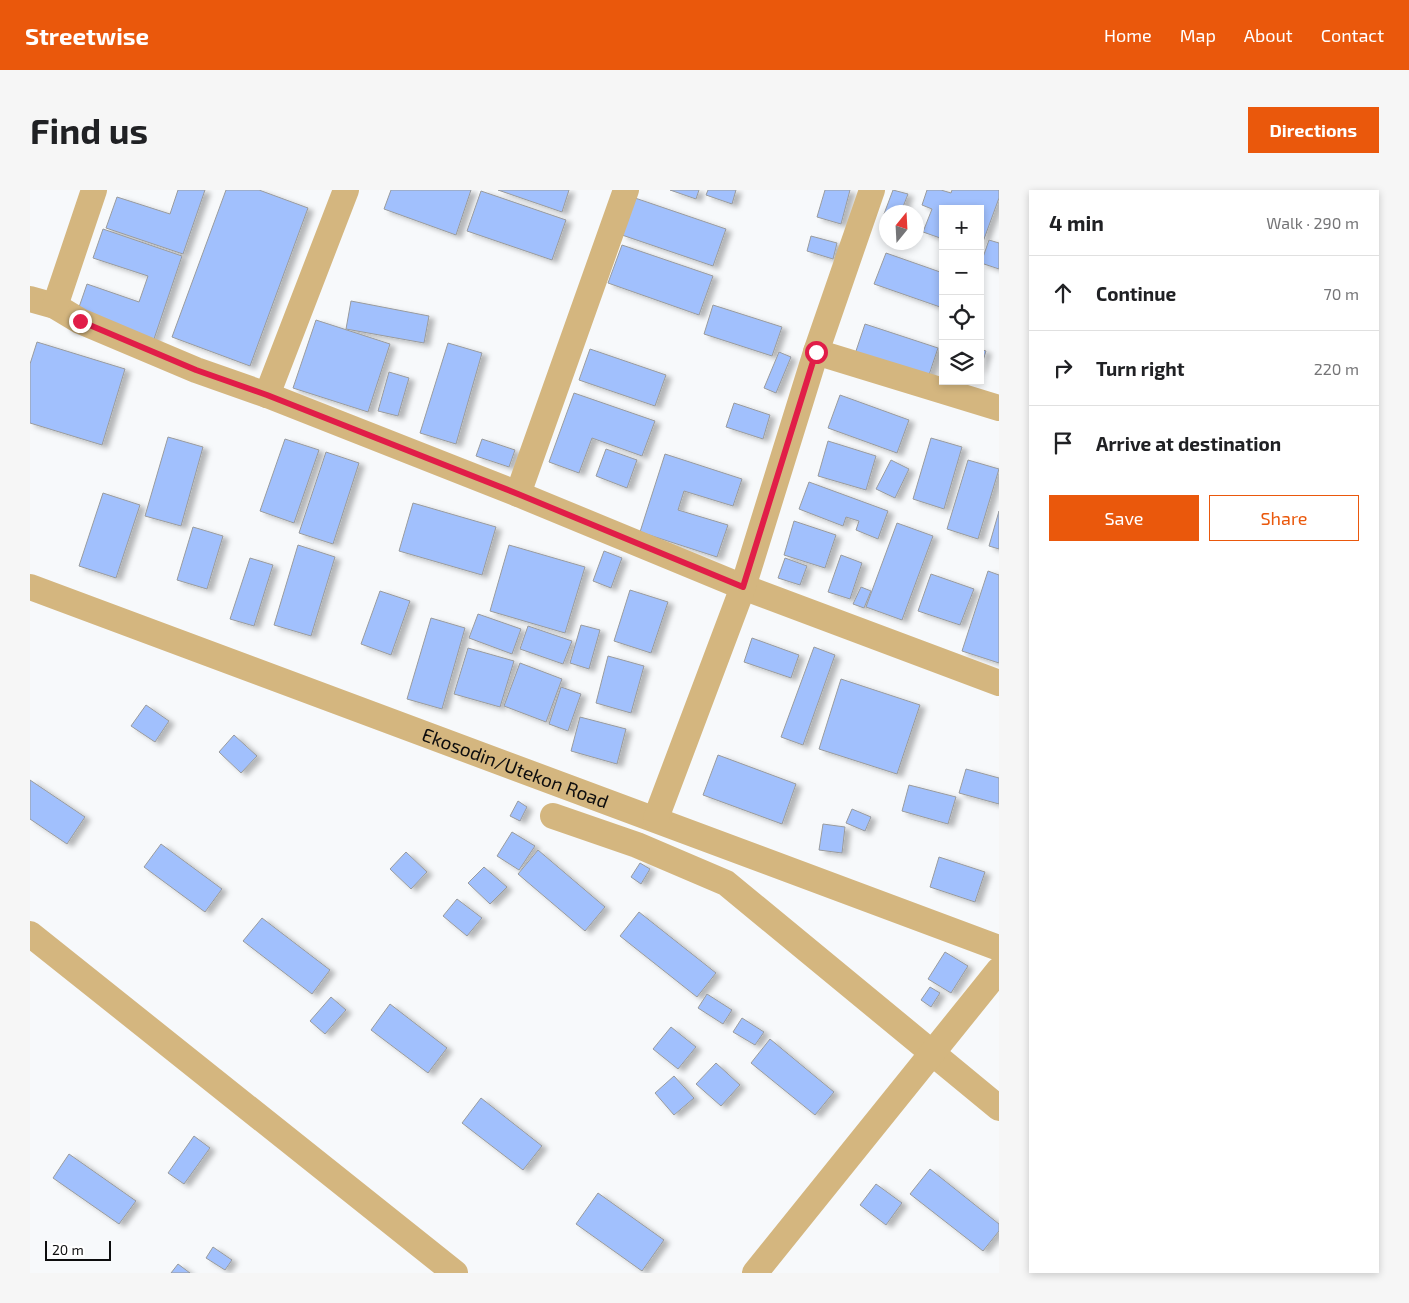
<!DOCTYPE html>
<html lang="en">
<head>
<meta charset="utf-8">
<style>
	body { margin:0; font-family:"Exo 2",sans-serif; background:#f6f6f6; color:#202124 }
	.controls { position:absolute; right:15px; top:15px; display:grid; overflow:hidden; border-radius:0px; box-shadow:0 2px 8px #0003 }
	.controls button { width:45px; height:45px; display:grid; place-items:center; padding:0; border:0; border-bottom:1px solid #e0e0e0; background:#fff; color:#202124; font:25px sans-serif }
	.compass { position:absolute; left:849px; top:15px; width:45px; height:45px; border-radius:50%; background:#fff; box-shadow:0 2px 8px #0003; rotate:18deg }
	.scale { position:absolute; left:15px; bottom:12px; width:66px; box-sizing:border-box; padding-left:5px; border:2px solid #0d0d0e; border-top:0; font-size:14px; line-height:18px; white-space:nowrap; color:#0d0d0e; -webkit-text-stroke:4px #fff; paint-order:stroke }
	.stop { position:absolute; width:15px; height:15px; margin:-11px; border:4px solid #e11d48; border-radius:50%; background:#fff }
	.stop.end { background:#e11d48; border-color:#fff; box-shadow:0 1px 5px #0008 }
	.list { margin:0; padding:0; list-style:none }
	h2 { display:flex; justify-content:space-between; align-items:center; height:65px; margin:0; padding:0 20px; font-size:21px }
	h2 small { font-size:16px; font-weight:400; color:#757577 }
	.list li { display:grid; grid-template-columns:32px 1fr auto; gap:15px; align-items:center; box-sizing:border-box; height:75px; padding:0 20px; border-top:1px solid #e0e0e0 }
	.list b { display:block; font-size:19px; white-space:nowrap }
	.list em { font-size:16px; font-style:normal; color:#757577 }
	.actions { display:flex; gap:10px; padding:15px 20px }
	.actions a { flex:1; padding:11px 0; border:1px solid #ea580c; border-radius:0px; text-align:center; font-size:18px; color:#ea580c }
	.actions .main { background:#ea580c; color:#fff }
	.icon { flex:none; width:28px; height:28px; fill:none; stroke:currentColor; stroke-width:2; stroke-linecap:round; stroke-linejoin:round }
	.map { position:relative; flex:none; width:969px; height:1083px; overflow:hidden; border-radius:0px }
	header { display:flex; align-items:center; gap:30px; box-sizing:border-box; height:70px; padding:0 25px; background:#ea580c; color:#fff }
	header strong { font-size:24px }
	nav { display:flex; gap:28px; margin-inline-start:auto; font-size:18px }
	.intro { display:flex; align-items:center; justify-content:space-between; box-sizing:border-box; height:120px; padding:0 30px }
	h1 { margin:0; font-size:35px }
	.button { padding:12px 22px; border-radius:0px; background:#ea580c; color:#fff; font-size:18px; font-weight:700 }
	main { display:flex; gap:30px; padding:0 30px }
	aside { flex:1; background:#fff; border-radius:0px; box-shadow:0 2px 8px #0003 }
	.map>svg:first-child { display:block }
	.building { fill:#a1c0fd; stroke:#999b9d; filter:url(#shadow) }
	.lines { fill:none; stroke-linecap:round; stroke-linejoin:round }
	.minor { stroke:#d4b67f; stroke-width:26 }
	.route { stroke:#e11d48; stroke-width:6 }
	.labels { text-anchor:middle; stroke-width:5; stroke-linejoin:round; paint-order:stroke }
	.street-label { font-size:19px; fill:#0d0d0e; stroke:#fff }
</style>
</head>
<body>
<header>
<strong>Streetwise</strong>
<nav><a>Home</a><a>Map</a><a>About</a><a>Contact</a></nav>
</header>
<div class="intro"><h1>Find us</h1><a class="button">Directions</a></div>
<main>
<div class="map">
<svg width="969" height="1083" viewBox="0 0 969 1083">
	<defs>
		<filter id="shadow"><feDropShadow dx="5.5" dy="3" stdDeviation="2.5" flood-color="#0004"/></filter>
	</defs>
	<rect width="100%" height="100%" fill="#f7f9fb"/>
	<g class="building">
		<polygon points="148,0 175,0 153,64 76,38 87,7 140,24"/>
		<polygon points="196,0 229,0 278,18 220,176 142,147"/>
		<polygon points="361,0 441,0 426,45 354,19"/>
		<polygon points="468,0 539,0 532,22"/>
		<polygon points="640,0 669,0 666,9"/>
		<polygon points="678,0 706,0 702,14 676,5"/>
		<polygon points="795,0 820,0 811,34 787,27"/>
		<polygon points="863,0 878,4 871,22 856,22 856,25 854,24"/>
		<polygon points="897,0 911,0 921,3 922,0 969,0 969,8 950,60 950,19 913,19 913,49 893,42 902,19 892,15"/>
		<polygon points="451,1 536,30 522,70 437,41"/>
		<polygon points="605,8 696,39 683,76 592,45"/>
		<polygon points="73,39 152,66 123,152 46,126 57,94 109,112 118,86 63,68"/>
		<polygon points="781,46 807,53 803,69 777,61"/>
		<polygon points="959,50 969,53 969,79 951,73"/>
		<polygon points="592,55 683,86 669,125 578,93"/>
		<polygon points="856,63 913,83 913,118 844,94"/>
		<polygon points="321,111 399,126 394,153 316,139"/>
		<polygon points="683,115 752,137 742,166 674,144"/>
		<polygon points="286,130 360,154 338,222 263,198"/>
		<polygon points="835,134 908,158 897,191 824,167"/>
		<polygon points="7,152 95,179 72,255 0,233 0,174"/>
		<polygon points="418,153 452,163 426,254 390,243"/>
		<polygon points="560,159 636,185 625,216 549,190"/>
		<polygon points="950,159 956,161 950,181"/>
		<polygon points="749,162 761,167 746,203 734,198"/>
		<polygon points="359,182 379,188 368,226 348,221"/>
		<polygon points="544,203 625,231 612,266 562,248 549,283 519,272"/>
		<polygon points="810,205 879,230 867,263 798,238"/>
		<polygon points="704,213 740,225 733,249 696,237"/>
		<polygon points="138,247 173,257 151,336 115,326"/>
		<polygon points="901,248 932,257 914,319 883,309"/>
		<polygon points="255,249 289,260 264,333 230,321"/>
		<polygon points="452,249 485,260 479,277 446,266"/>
		<polygon points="798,251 846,266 836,300 788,286"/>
		<polygon points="576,259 607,270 597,298 566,286"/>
		<polygon points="296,262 329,273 303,354 269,343"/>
		<polygon points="635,264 712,289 703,316 654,301 648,320 698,335 687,367 610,342"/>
		<polygon points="861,270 879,279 865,308 846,299"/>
		<polygon points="938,270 969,279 948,349 917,339"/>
		<polygon points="779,292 858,321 848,349 826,340 829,331 816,327 813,336 769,319"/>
		<polygon points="73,303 110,315 86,388 49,376"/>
		<polygon points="383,313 466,337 452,385 369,361"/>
		<polygon points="969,321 969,359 959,356"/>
		<polygon points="764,331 806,345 795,378 754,365"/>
		<polygon points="867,333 903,346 872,430 836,417"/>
		<polygon points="163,337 193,346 177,399 147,390"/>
		<polygon points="268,355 305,367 281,446 244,435"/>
		<polygon points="479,355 555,377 535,443 460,421"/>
		<polygon points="574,361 592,368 581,398 563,391"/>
		<polygon points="811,365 832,373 820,409 798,402"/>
		<polygon points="220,368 243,375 224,436 200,429"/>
		<polygon points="755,368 777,376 770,395 748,388"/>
		<polygon points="958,381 969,385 969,473 932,461"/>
		<polygon points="901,384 944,399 930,435 888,421"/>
		<polygon points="831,397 841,401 834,418 823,414"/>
		<polygon points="600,400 638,412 621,463 584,451"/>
		<polygon points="350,401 380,411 361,465 331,454"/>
		<polygon points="448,424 491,439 482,464 439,448"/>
		<polygon points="401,428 435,438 412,519 377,509"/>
		<polygon points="551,435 570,440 559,479 540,473"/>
		<polygon points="498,436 542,451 533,474 490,459"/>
		<polygon points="722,448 769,465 761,488 714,472"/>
		<polygon points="784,457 805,465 773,555 751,547"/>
		<polygon points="438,458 484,471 470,517 424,504"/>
		<polygon points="578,466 614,476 601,523 566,513"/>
		<polygon points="490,473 532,489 516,532 474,516"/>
		<polygon points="811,489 890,515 867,584 789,559"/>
		<polygon points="531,497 551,504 538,541 519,534"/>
		<polygon points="116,515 139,531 125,552 101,536"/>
		<polygon points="550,527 596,539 587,574 541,561"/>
		<polygon points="204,545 227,566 211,583 189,562"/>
		<polygon points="688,565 766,594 752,634 673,605"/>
		<polygon points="936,579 969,588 969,614 929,603"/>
		<polygon points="0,590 55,627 37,654 0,629"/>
		<polygon points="879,595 926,607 918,634 872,621"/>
		<polygon points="488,611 497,617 490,631 480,626"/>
		<polygon points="822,619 841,627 835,641 816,633"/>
		<polygon points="793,634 815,637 812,663 789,660"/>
		<polygon points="482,642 505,656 489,680 467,666"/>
		<polygon points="131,654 192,699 175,722 114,677"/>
		<polygon points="508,660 575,717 555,741 488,684"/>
		<polygon points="376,662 397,682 381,699 360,679"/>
		<polygon points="909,667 955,682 945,712 900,697"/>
		<polygon points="610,673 620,679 611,694 601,687"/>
		<polygon points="454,677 477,697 460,714 438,693"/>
		<polygon points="427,709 452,728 437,746 413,726"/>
		<polygon points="609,722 686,783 667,807 590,746"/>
		<polygon points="232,728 300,780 282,804 213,751"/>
		<polygon points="915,762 938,776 921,803 898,789"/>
		<polygon points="900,797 910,803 901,817 891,810"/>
		<polygon points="677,804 702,820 693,834 668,818"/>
		<polygon points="301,807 316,820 295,844 280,831"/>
		<polygon points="360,814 417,858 398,883 341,840"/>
		<polygon points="712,828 734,842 725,855 703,842"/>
		<polygon points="641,837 666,857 648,879 623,859"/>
		<polygon points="740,849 804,902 785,925 721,873"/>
		<polygon points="686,873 710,895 691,916 666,894"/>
		<polygon points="644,886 664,908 644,925 625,903"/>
		<polygon points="451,908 512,956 493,980 432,933"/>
		<polygon points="164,946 180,958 154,994 138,983"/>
		<polygon points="39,964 106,1011 89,1034 23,988"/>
		<polygon points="900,979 969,1034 969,1041 953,1061 880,1004"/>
		<polygon points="846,994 872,1013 856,1035 830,1015"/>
		<polygon points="568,1003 634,1050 612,1081 546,1034"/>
		<polygon points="183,1057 202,1070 195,1080 176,1068"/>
		<polygon points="148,1074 160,1083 141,1083"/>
	</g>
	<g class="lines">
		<g class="minor">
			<polyline points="0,109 25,116 50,131 166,180 237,205 488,304 713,397 969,493"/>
			<polyline points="25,116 64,0"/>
			<polyline points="786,162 969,218"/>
			<polyline points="237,205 316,0"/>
			<polyline points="488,304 596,0"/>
			<path id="s1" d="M0,397L969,758"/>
			<polyline points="523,626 607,655 696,693 969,918"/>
			<polyline points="626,628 713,397 786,162 842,0"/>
			<polyline points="0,744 425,1083"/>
			<polyline points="725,1083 969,780"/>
		</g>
	</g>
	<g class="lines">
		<polyline class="route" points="50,131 166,180 237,205 488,304 713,397 786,162"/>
	</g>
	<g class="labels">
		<g class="street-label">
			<text dy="7" stroke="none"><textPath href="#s1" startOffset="518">Ekosodin/Utekon Road</textPath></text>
		</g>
	</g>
</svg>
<div class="controls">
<button>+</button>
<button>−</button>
<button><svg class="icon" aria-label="locate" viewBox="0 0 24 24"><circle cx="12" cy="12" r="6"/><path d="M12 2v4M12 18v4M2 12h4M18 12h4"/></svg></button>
<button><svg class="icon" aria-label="layers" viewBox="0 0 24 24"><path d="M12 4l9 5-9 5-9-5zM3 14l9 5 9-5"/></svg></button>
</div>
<svg class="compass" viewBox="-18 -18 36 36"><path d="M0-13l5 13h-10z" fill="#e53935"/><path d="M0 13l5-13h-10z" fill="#757577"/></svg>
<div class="scale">20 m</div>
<div class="stop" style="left:786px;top:162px"></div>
<div class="stop end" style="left:50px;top:131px"></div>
</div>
<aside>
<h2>4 min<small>Walk · 290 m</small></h2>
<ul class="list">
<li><svg class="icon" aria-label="ahead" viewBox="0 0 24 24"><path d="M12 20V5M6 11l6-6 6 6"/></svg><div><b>Continue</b></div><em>70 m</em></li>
<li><svg class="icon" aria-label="right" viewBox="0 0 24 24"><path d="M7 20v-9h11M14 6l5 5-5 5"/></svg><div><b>Turn right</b></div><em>220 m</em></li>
<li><svg class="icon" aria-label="arrive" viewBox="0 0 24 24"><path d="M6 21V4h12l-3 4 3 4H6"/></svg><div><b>Arrive at destination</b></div></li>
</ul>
<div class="actions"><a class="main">Save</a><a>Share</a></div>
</aside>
</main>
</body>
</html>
